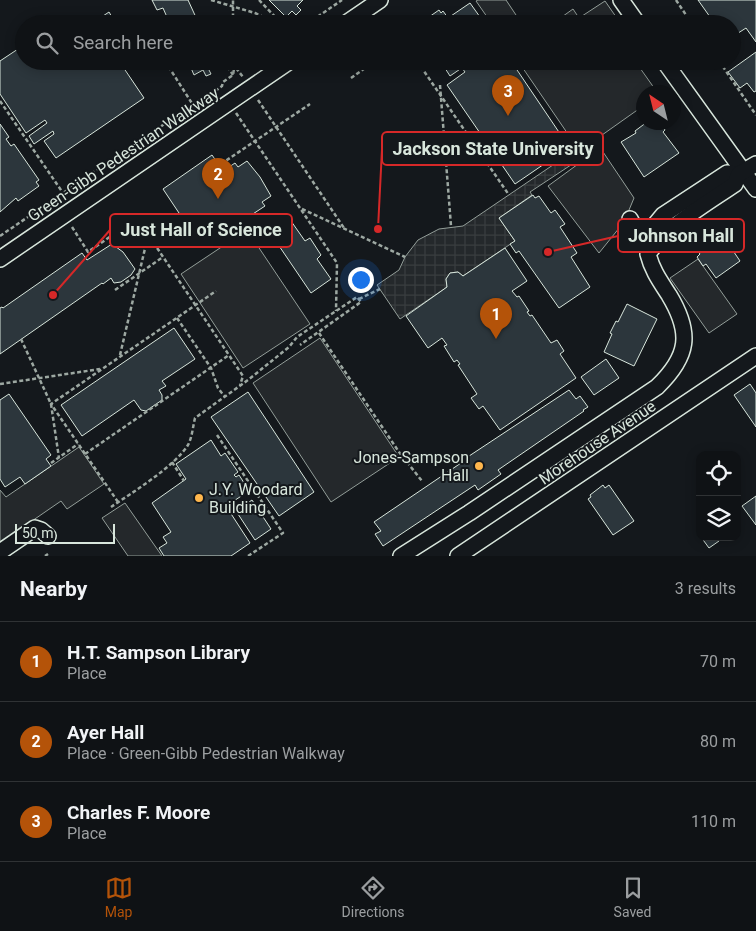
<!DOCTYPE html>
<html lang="en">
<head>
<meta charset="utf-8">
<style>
	body { margin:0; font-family:Roboto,sans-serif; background:#181b1e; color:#f1f3f6 }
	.controls { position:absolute; right:15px; bottom:15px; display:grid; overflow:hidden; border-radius:10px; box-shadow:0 2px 12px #0003 }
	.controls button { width:45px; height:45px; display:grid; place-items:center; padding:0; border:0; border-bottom:1px solid #2f3234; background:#0f1215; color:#f1f3f6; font:25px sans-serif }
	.compass { position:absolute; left:636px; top:85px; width:45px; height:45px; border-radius:50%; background:#0f1215; box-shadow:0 2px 12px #0003; rotate:325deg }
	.scale { position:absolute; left:15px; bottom:12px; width:100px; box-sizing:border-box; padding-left:5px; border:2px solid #d8e6dc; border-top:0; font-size:14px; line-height:18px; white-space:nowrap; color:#d8e6dc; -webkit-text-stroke:4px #14181c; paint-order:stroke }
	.you { position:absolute; left:360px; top:279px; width:18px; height:18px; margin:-12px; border:4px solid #fff; border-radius:50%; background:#1a73e8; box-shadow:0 0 0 8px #1a73e833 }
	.badge { display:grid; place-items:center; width:32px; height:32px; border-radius:50%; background:#b45309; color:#fff; font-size:16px; font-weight:700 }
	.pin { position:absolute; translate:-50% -41px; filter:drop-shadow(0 1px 2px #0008) }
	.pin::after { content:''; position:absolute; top:26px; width:18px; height:15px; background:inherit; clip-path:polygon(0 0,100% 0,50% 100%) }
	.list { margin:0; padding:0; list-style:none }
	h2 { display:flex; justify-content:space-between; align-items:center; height:65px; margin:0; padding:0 20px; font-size:21px }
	h2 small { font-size:16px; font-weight:400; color:#9b9ea0 }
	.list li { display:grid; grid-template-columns:32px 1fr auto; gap:15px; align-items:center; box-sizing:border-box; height:80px; padding:0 20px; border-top:1px solid #2f3234 }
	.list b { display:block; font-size:19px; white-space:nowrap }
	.list p { margin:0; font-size:16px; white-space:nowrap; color:#9b9ea0 }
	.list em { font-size:16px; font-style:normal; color:#9b9ea0 }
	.icon { flex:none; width:28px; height:28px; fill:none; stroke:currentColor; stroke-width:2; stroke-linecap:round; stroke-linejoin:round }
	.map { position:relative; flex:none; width:756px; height:556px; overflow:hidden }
	.search { position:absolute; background:#0f1215; box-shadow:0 2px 12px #0003; left:15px; right:15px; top:15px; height:55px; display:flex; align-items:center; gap:12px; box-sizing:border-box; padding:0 18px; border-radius:28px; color:#9b9ea0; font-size:19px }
	.sheet { height:305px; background:#0f1215 }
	nav { display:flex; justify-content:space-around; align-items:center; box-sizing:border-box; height:70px; border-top:1px solid #2f3234; background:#0f1215; font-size:14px; color:#9b9ea0 }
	nav a { display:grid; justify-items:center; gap:2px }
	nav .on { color:#b45309 }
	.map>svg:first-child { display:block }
	.parking { fill:#24282b; stroke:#939e99 }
	.plaza { fill:url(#plaza-grid); stroke:#939e99 }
	.building { fill:#2c363c; stroke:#d8e6dc }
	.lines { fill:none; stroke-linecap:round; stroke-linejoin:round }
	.minor-casing { stroke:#d8e6dc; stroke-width:18 }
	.path { stroke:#9da8a2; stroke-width:2.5; stroke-dasharray:4 2.5; stroke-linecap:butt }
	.minor { stroke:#14181c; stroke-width:15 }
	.poi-dot { fill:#ffb74d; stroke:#14181c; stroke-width:2 }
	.labels { text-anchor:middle; stroke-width:4; stroke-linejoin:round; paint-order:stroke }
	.street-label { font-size:16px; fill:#d8e6dc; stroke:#14181c }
	.poi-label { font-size:16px; fill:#d8e6dc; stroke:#14181c; text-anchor:end }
	.leader { fill:none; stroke:#d62828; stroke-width:2 }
	.callout-dot { fill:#d62828; stroke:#14181c; stroke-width:2 }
	.callout { fill:#14181c; stroke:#d62828; stroke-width:2 }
	.callout-label { font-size:18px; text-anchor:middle; font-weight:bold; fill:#d8e6dc }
</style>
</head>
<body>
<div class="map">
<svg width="756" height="556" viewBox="0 0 756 556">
	<defs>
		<pattern id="plaza-grid" width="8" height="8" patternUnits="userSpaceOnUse" patternTransform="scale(1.25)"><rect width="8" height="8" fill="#24282b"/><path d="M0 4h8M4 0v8" fill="none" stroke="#393d3f"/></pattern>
	</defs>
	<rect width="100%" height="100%" fill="#14181c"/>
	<g class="parking">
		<polygon points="478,0 506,0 522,24 492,24 476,1"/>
		<polygon points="605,1 621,24 552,24 573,9 579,18"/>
		<polygon points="518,61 635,61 657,92 644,92 643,106 595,140 634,198 624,222 599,253 548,186 585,159"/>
		<polygon points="247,230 310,324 243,368 181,274"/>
		<polygon points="698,259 737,314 709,333 670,278"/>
		<polygon points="320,338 399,457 331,502 253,383"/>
		<polygon points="79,447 104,484 67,509 61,501 0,543 0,490 6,497"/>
		<polygon points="125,503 162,556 128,556 102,518"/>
	</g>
	<polygon class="plaza" points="578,148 583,157 530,192 532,195 499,218 515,241 463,276 458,272 450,273 446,279 447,287 400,319 377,285 399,270 405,257 418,240 439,229 463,226"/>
	<g class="building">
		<polygon points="152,0 188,0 199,24 170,24 163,8 157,10"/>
		<polygon points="269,0 303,0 297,6 301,10 296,15 292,11 286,17"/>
		<polygon points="698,0 756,0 756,42 746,28 732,37 732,24 715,24"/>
		<polygon points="470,3 485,24 419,24 439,10 441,13 443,11 448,18"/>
		<polygon points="109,12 116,24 91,24"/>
		<polygon points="24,45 24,61 39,61 40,63 42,61 119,61 144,98 56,158 44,141 54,134 53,131 34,144 29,136 47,123 45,120 26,133 0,94 0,61"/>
		<polygon points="756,52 756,91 754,92 747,83 740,88 728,72"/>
		<polygon points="188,61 216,61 217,64 208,68 211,74 206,76 203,70 194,75"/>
		<polygon points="437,61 472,61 450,76 443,65 441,67"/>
		<polygon points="472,61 511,61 569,147 515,184 447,85 465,72 462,68"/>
		<polygon points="647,122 660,122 665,130 663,132 679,153 644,177 621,142 636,133 635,131"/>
		<polygon points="0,124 9,137 6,139 11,146 14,144 39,180 36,182 39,186 18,201 16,198 0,212"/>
		<polygon points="212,155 223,171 235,163 238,167 247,161 260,177 271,196 262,202 265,206 227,231 226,229 201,246 163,189"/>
		<polygon points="533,195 535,198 539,196 551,213 555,210 565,224 560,227 577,253 571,257 590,287 559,308 519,251 516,253 510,244 515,241 499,218"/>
		<polygon points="291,221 305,241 310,238 321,255 317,259 331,279 311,293 271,234"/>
		<polygon points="715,224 740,261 716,278 706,264 703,266 697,257 700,254 688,237 701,228 704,232"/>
		<polygon points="112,244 123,252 135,269 131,275 121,282 114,283 111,278 103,284 102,283 0,354 0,308 2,307 3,308 82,253 87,260"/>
		<polygon points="505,248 527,281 512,291 517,297 519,296 529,311 527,312 530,316 532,315 551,343 557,340 564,351 560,354 576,378 500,430 483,406 479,409 471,398 477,394 458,365 460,364 457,360 454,362 444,346 447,345 442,338 428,348 406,316 447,287 446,279 450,273 458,272 463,276"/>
		<polygon points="627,304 657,319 634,366 604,352 612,334 610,333 616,321 618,322"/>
		<polygon points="174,328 195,359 162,381 166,386 159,390 162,395 162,400 146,411 141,410 134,400 82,436 61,405"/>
		<polygon points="606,359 619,378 594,395 581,377"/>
		<polygon points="750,384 756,393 756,427 734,395"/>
		<polygon points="569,390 576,399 580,396 588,407 583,410 584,411 498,470 501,474 478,490 475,485 383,546 375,534 381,531 374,522 461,463 460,462"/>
		<polygon points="248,392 314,492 279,516 211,417"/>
		<polygon points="9,394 51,455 46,459 51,466 25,484 20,477 5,487 0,479 0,400"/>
		<polygon points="211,440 221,456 225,453 238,472 234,475 236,477 239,475 248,489 245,491 246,493 226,506 250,543 231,556 164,556 159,548 167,543 163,537 171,532 152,503 186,479 176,464"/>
		<polygon points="603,485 605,488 609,485 634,521 613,535 588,499 591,497 590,495"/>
		<polygon points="756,496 756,525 742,506"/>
		<polygon points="252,500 271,529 255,540 236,511"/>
		<polygon points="701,537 717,537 719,541 709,548"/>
	</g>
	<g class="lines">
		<defs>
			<g id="minor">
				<polyline points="621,0 638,24"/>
				<polyline points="345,24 380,0"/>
				<polyline points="664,61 756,189"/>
				<polyline points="630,219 637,232 643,235 649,232 663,215 724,175 727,173 739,174"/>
				<polyline points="0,259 290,61"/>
				<polyline points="0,552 35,528 41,530 48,536"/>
				<path d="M401,556L469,513L657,387C689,356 692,333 669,295C660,281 652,270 648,254C666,227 707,203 735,184L739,174L756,164"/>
				<polyline points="458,556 756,356"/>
			</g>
		</defs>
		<use href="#minor" class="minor-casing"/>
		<g class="path">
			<polyline points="211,0 255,13 278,24"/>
			<polyline points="259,0 282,24"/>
			<polyline points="676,0 692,24"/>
			<polyline points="233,24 233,0"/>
			<polyline points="307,24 342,0"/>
			<polyline points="165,61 193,105"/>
			<polyline points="224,61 233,75"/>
			<polyline points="231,61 231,65 234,69"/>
			<polyline points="417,61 509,195"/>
			<polyline points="719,61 756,115"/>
			<polyline points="236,68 243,77"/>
			<polyline points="351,78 375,61"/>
			<polyline points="440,85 451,226"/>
			<polyline points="258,100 344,228"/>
			<polyline points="0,101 63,193"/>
			<polyline points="236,113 337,263 336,311"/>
			<polyline points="221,164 310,104"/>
			<polyline points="302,209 405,257"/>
			<polyline points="139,221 243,376 240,385"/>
			<polyline points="72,227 88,252 114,234 147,240"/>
			<polyline points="0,236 204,97 207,97 222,86 223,82 233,75 234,69 245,61"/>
			<polyline points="115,290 163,257"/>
			<polyline points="359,299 380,289"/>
			<polyline points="177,318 211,368 218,388 225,397"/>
			<polyline points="319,333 399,452 422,481"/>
			<polyline points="21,339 51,404 59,458"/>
			<polyline points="120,355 147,240 150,238"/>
			<polyline points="0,384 100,369"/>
			<polyline points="217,435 283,533 248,556"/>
			<polyline points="85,454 229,355"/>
			<polyline points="172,462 184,481"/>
			<polyline points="51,463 78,444"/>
			<polyline points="118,502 51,404 216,291"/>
			<path d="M111,507C133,492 174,467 188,445C192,438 193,426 195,418L248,380L289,347L297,337L357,297L361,302L300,345"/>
			<polyline points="45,556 48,554"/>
		</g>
		<use href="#minor" class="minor"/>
	</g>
	<g class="poi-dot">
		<circle cx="479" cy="466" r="5"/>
		<circle cx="199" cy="498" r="5"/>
	</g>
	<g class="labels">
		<g class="street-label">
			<text transform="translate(123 154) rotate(-34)" y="6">Green-Gibb Pedestrian Walkway</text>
			<text transform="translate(597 442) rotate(-34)" y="6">Morehouse Avenue</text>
		</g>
		<g class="poi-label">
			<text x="469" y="463">Jones-Sampson<tspan x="469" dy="18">Hall</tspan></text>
			<text x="209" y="495" text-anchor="start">J.Y. Woodard<tspan x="209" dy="18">Building</tspan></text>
		</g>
	</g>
	<path class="leader" d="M378 229L382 149M53 295L110 230M548 252L618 236"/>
	<g class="callout-dot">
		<circle cx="378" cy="229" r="5"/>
		<circle cx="53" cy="295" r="5"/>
		<circle cx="548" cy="252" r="5"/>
	</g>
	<g class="callout">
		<rect x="382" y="132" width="221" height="33" rx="5"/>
		<rect x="110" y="214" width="182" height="33" rx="5"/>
		<rect x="618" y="219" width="126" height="33" rx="5"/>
	</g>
	<g class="callout-label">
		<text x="493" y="155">Jackson State University</text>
		<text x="201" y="236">Just Hall of Science</text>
		<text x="681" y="242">Johnson Hall</text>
	</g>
</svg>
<div class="controls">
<button><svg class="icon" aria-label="locate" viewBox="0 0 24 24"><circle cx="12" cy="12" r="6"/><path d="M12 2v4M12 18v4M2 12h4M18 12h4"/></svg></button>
<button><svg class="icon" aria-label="layers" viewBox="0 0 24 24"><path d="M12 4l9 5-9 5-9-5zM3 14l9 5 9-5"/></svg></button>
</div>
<svg class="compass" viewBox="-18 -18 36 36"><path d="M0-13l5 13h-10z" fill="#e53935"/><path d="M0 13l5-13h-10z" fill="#9b9ea0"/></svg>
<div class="scale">50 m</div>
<div class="you"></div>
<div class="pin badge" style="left:496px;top:339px">1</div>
<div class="pin badge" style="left:218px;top:199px">2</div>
<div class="pin badge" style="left:508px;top:116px">3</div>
<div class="search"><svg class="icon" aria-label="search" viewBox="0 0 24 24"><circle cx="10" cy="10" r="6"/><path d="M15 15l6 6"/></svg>Search here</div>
</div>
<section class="sheet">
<h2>Nearby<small>3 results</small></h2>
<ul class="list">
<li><span class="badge">1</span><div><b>H.T. Sampson Library</b><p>Place</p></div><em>70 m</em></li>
<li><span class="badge">2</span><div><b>Ayer Hall</b><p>Place · Green-Gibb Pedestrian Walkway</p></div><em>80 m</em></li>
<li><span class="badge">3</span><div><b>Charles F. Moore</b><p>Place</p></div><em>110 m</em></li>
</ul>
</section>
<nav>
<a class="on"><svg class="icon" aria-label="map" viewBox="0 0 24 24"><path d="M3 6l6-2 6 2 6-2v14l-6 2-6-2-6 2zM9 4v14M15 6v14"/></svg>Map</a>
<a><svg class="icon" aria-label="directions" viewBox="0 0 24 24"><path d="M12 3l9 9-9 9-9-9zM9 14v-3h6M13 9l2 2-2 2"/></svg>Directions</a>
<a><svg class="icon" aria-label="saved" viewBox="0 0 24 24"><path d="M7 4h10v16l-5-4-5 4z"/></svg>Saved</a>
</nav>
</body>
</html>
